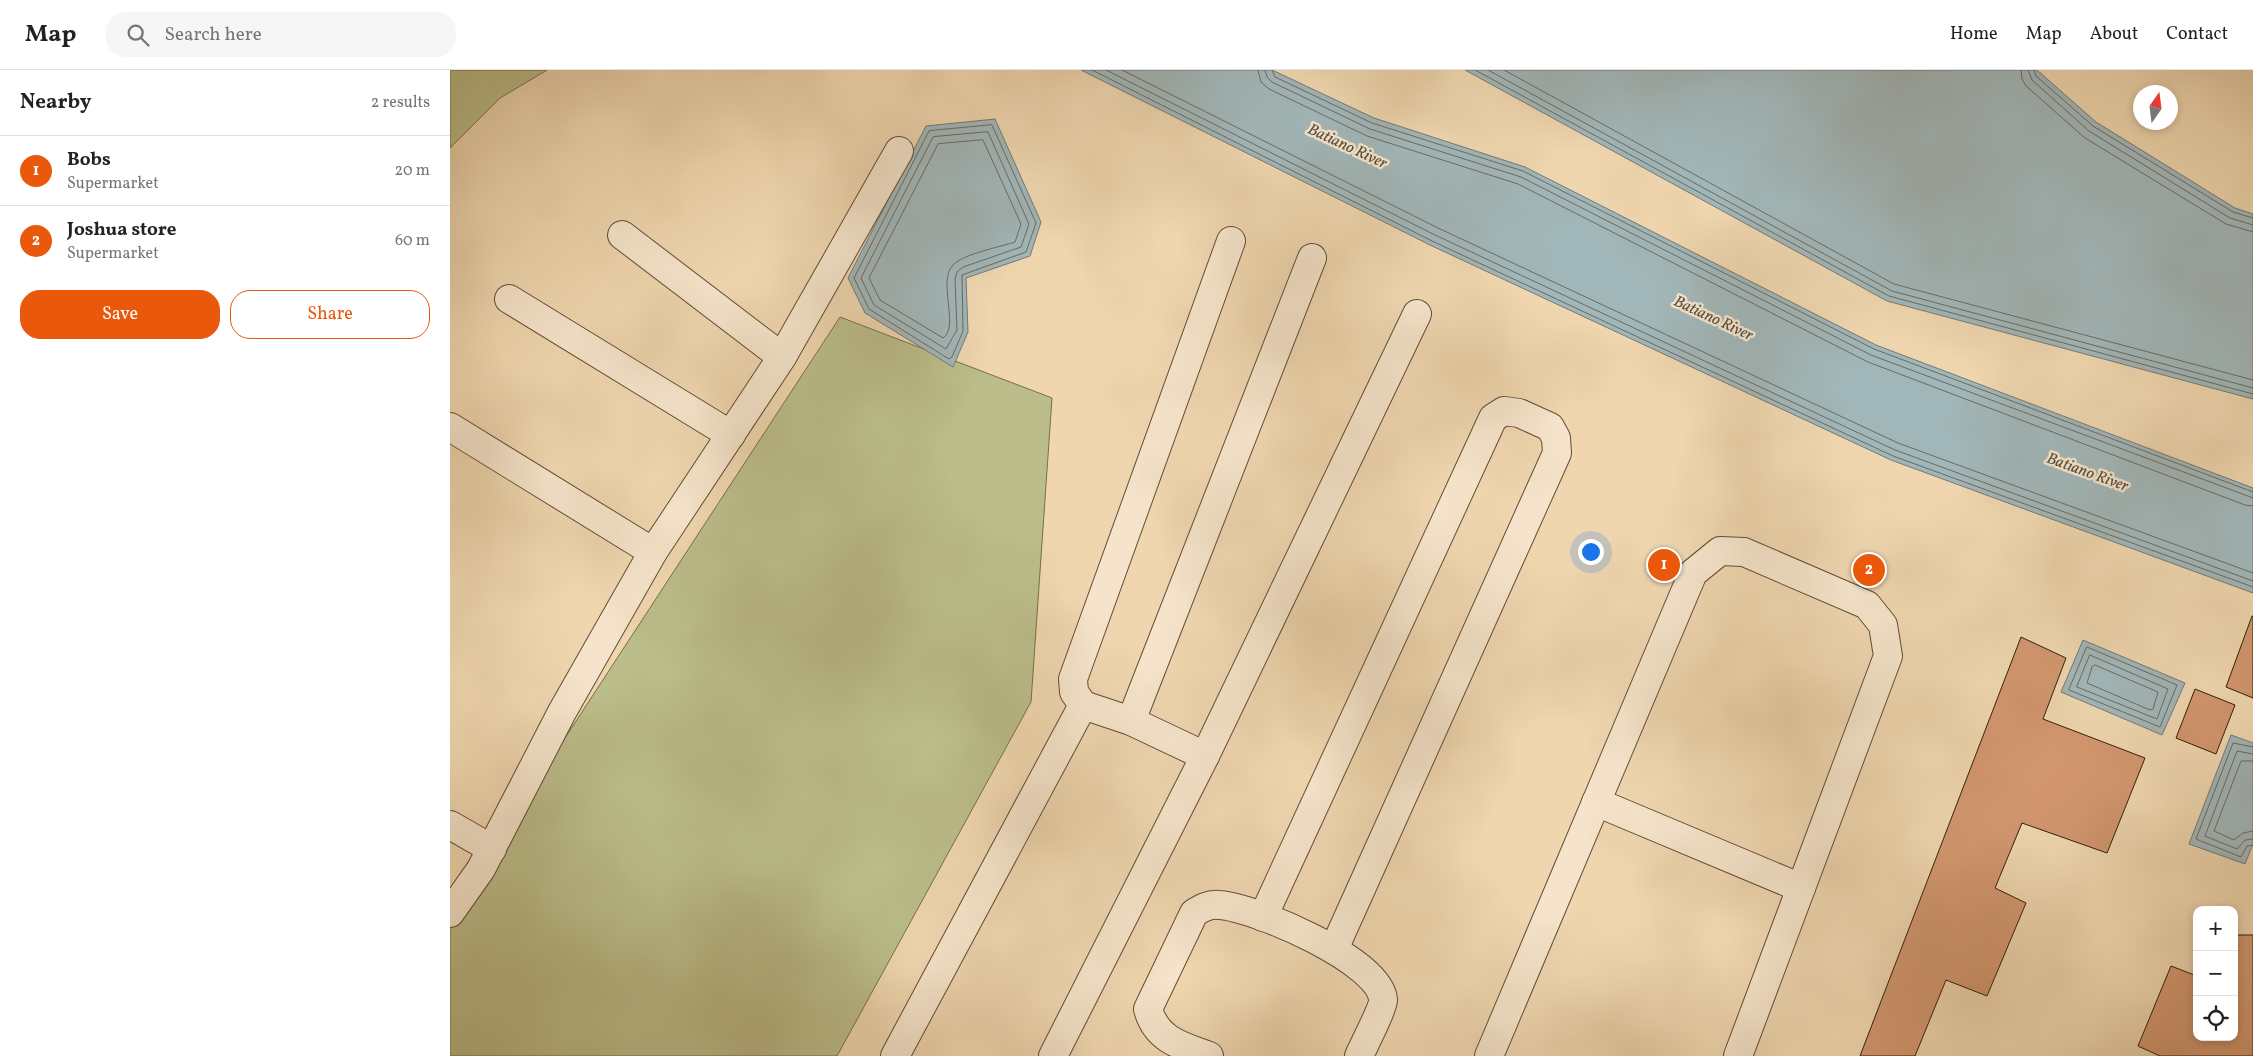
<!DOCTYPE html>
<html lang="en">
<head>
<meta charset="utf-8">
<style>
	body { margin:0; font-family:Vollkorn,serif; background:#f6f6f6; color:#222 }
	.controls { position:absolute; right:15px; bottom:15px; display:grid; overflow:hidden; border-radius:10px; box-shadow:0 2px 8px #0003 }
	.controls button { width:45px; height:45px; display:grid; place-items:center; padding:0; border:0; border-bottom:1px solid #e0e0e0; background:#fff; color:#222; font:25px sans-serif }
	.compass { position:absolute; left:1683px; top:15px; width:45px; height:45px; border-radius:50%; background:#fff; box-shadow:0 2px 8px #0003; rotate:14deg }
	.you { position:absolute; left:1140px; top:481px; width:18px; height:18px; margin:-12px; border:4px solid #fff; border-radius:50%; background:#1a73e8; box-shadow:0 0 0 8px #1a73e833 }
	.badge { display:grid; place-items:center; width:32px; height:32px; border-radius:50%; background:#ea580c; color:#fff; font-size:16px; font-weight:700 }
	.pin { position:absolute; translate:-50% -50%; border:2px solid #fff; box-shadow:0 1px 5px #0006 }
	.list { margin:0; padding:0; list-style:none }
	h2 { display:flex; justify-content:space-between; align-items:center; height:65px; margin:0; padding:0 20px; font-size:21px }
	h2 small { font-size:16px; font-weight:400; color:#767676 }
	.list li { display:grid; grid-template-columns:32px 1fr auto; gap:15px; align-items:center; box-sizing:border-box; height:70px; padding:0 20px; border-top:1px solid #e0e0e0 }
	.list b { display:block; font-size:19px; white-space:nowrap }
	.list p { margin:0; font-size:16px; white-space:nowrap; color:#767676 }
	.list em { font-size:16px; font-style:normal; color:#767676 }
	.actions { display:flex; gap:10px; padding:15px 20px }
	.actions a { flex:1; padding:11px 0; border:1px solid #ea580c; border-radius:20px; text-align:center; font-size:18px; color:#ea580c }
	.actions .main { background:#ea580c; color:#fff }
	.icon { flex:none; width:28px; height:28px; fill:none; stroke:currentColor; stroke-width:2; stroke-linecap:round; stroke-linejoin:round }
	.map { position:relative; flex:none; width:1803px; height:986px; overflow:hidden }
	header { display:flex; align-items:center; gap:30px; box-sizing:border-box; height:70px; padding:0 25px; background:#fff; border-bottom:1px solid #e0e0e0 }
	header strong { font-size:24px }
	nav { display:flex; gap:28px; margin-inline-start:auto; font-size:18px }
	.search { width:350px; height:45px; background:#f6f6f6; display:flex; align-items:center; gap:12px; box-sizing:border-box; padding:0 18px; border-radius:20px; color:#767676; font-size:19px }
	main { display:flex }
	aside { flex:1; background:#fff }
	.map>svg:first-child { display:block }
	.green { fill:#bbbd8a; stroke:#776e4c }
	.water { fill:#a1b6b8; stroke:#757974 }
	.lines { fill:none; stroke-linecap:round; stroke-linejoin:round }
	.shore { stroke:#6a6a63; stroke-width:1 }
	.building { fill:#d2976f; stroke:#331e0e }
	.minor-casing { stroke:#624c36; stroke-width:30 }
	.minor { stroke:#f5e4cb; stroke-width:28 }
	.labels { text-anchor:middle; stroke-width:5; stroke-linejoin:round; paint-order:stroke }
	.water-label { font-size:16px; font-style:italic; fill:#544c41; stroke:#f5e4cb }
</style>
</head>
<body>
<header>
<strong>Map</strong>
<div class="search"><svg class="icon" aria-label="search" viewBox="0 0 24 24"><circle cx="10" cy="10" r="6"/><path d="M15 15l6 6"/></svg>Search here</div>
<nav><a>Home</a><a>Map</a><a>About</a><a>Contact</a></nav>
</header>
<main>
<aside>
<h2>Nearby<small>2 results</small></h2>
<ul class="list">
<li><span class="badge">1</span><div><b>Bobs</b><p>Supermarket</p></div><em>20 m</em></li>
<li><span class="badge">2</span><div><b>Joshua store</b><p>Supermarket</p></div><em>60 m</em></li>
</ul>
<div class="actions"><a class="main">Save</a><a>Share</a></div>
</aside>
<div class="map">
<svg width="1803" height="986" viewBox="0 0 1803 986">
	<rect width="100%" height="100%" fill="#efd6af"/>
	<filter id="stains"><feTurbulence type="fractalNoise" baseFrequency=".004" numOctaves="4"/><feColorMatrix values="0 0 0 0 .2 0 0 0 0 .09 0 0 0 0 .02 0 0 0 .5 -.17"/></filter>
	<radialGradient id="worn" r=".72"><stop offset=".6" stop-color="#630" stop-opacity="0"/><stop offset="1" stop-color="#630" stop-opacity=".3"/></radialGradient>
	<g class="green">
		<polygon points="0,0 97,0 50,28 0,78"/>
		<polygon points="390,247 602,328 581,632 387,986 0,986 0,844"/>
	</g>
	<g class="water">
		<polygon points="631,0 822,0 924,48 1075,97 1426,275 1803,418 1803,523 1441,390 980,175"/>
		<polygon points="1015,0 1587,0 1646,52 1785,138 1803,144 1803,329 1437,231"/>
		<polygon points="545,49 591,152 580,186 516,208 518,262 503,297 415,243 398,208 476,56"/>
		<polygon points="1633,570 1735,613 1712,665 1611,622"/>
		<polygon points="1781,665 1803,673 1803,774 1795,794 1739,774"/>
	</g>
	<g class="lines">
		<g class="shore">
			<polyline points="642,0 982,171 1443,386 1803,517"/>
			<polyline points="656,0 985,165 1445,380 1803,511"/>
			<polyline points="672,0 988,158 1448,373 1803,503"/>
			<polyline points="808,0 811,12 819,19 917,66 1068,114 1418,292 1795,435 1803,436"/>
			<polyline points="815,0 817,7 822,12 920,59 1071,107 1421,285 1803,428"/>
			<polyline points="822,0 825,7 922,53 1073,101 1424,279 1803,422"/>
			<polyline points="1025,0 1439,226 1803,324"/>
			<polyline points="1038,0 1442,221 1803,318"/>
			<polyline points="1054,0 1444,214 1803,310"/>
			<polyline points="1571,0 1572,9 1576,16 1635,68 1776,154 1803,162"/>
			<polyline points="1578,0 1582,10 1639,61 1780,148 1803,155"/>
			<polyline points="1584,0 1586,6 1643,56 1783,142 1803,148"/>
			<polygon points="542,55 586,153 576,182 512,205 513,261 502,287 499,289 419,239 404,208 479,61"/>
			<polygon points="538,62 579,154 571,177 513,197 507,202 505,209 507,260 496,279 424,235 411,208 483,67"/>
			<path d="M533,70L571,154L565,172C550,177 513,184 503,195C487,211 510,257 493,268L430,230L419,208L488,74Z"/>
			<polygon points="1637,577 1727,615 1710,657 1619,620"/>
			<polygon points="1640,585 1718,619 1707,649 1627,617"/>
			<polygon points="1645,595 1708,622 1703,639 1700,640 1637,613 1642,597"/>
			<polyline points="1803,677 1783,673 1746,769 1791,787 1797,776 1803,775"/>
			<polyline points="1803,684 1787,681 1755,766 1787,779 1795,770 1803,769"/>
			<polyline points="1803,691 1791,691 1764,761 1784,770 1793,763 1803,761"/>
		</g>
	</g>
	<g class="building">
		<polygon points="1802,546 1803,546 1803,628 1776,617"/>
		<polygon points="1571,567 1616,588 1593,649 1695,688 1657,783 1572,753 1545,818 1576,833 1537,926 1496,910 1465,986 1410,986"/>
		<polygon points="1745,619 1785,635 1766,684 1726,668"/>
		<polygon points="1784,865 1803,865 1803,986 1710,986 1688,976 1721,896 1747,906 1747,967 1784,967"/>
	</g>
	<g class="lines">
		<defs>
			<g id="minor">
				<polyline points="172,165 332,287"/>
				<polyline points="59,229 281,365"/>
				<polyline points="0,357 203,482"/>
				<polyline points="633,635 681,651 755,686"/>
				<polyline points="681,651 862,188"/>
				<polyline points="1146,732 1351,818"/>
				<polyline points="0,755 42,779"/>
				<polyline points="0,843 31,799 112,642 203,482 332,287 449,81"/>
				<polyline points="813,847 1043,348 1054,341 1069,343 1100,357 1106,368 1107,383 884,879"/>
				<polyline points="445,986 633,635 624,622 623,609 781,171"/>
				<polyline points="603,986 755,686 967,244"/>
				<path d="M759,986C732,976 706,970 698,939L744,843C752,838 759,834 769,835C804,837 931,891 933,930C933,938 914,975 909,986"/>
				<polyline points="1039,986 1243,503 1270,481 1294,482 1417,535 1433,555 1438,586 1288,986"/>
			</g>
		</defs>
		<use href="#minor" class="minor-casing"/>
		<use href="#minor" class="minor"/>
	</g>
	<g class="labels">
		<g class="water-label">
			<text transform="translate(898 75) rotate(25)" y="6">Batiano River</text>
			<text transform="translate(1264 247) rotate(25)" y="6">Batiano River</text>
			<text transform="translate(1638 401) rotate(20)" y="6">Batiano River</text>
		</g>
	</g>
	<rect width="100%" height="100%" filter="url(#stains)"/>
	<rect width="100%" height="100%" fill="url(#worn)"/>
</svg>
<div class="controls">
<button>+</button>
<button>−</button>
<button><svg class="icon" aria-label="locate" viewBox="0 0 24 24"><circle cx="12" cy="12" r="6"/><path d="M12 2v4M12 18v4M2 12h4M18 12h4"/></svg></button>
</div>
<svg class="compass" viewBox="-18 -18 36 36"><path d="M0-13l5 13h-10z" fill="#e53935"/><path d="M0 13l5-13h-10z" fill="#767676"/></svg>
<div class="you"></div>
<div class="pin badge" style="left:1214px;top:495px">1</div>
<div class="pin badge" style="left:1419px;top:500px">2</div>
</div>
</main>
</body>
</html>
